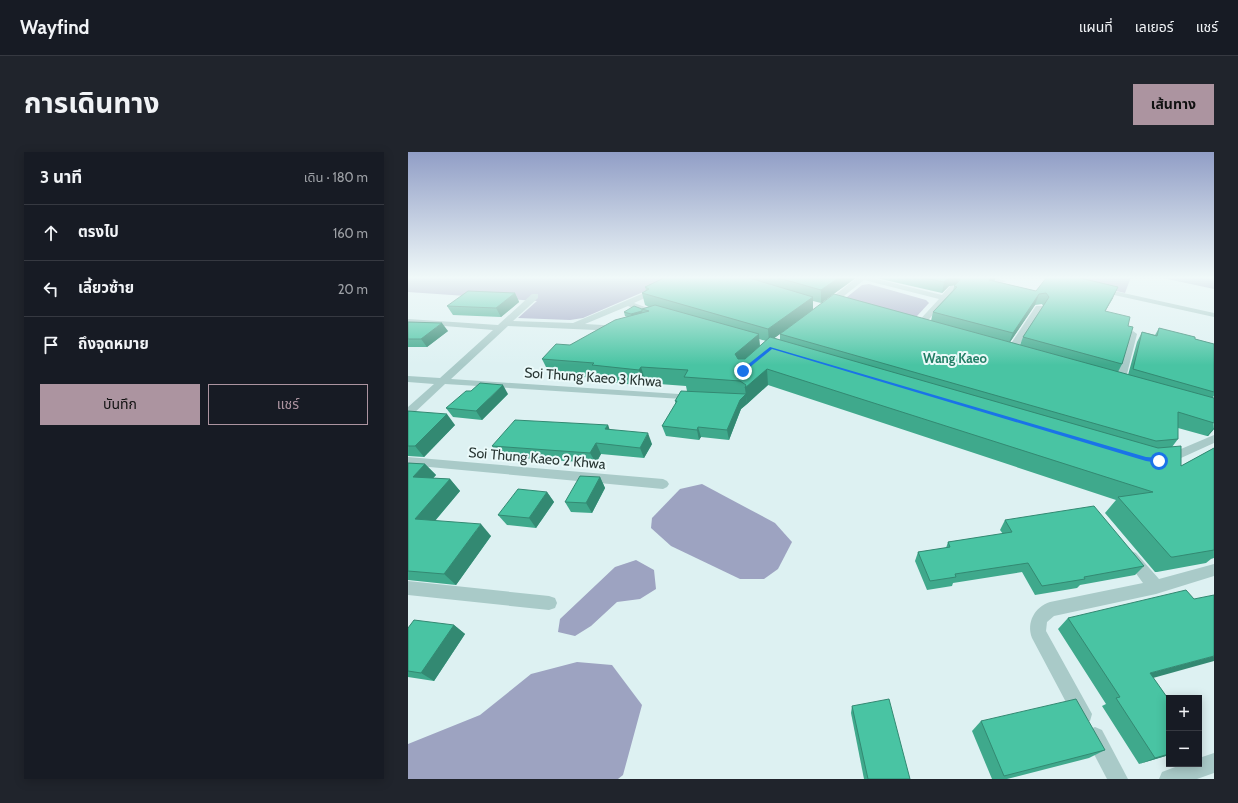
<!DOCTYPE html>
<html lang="th">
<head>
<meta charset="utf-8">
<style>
	body { margin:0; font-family:Cabin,"Noto Sans Thai",sans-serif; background:#20242c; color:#f1f3f6 }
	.controls { position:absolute; right:12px; bottom:12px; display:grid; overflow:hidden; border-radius:0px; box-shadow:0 2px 10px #0003 }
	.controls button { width:36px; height:36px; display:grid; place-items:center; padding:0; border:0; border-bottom:1px solid #363941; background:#171b24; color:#f1f3f6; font:20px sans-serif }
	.stop { position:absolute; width:12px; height:12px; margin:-9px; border:3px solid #1a73e8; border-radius:50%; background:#fff }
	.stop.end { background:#1a73e8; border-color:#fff; box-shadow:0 1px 4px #0008 }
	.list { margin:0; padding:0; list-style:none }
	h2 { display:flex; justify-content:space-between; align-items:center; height:52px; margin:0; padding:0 16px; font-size:17px }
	h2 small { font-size:13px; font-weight:400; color:#9ea1a6 }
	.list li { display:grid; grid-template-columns:26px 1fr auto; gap:12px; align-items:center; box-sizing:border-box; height:56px; padding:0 16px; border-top:1px solid #363941 }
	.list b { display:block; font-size:15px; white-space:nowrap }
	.list em { font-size:13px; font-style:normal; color:#9ea1a6 }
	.actions { display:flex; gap:8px; padding:12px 16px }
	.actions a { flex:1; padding:9px 0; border:1px solid #ac94a0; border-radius:0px; text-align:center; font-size:14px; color:#ac94a0 }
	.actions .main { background:#ac94a0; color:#111 }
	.icon { flex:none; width:22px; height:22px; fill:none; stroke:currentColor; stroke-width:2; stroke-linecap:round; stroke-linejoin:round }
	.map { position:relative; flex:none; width:806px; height:627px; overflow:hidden; border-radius:0px }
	header { display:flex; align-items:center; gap:24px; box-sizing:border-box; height:56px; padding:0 20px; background:#171b24; border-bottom:1px solid #363941 }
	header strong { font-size:19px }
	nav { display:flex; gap:22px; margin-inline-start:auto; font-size:14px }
	.intro { display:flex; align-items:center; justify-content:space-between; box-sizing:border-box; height:96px; padding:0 24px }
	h1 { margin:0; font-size:28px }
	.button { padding:10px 18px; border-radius:0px; background:#ac94a0; color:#111; font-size:14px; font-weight:700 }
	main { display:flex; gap:24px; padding:0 24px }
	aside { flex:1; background:#171b24; border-radius:0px; box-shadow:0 2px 10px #0003 }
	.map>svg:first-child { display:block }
	.green { fill:#9da3c1 }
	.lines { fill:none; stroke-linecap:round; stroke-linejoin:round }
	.minor { fill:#a9cac8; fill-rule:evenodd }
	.wall { fill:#3fa98c; fill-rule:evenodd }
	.shaded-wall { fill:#338972 }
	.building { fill:#49c4a3; stroke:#338972 }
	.route { fill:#1a73e8 }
	.labels { text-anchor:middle; stroke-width:4; stroke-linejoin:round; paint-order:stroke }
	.far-neighbourhood-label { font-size:13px; font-weight:bold; fill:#227f66; stroke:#e9f9f9 }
	.street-label { font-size:14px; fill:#293734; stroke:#e9f9f9 }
</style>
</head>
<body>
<header>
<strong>Wayfind</strong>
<nav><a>แผนที่</a><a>เลเยอร์</a><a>แชร์</a></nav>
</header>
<div class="intro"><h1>การเดินทาง</h1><a class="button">เส้นทาง</a></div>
<main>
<aside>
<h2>3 นาที<small>เดิน · 180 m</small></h2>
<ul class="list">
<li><svg class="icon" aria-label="ahead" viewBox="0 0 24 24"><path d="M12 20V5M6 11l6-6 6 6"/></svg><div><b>ตรงไป</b></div><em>160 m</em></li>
<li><svg class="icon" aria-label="left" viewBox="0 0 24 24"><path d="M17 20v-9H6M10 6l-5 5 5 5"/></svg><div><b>เลี้ยวซ้าย</b></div><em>20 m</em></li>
<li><svg class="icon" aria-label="arrive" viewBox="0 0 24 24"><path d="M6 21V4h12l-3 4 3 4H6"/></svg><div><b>ถึงจุดหมาย</b></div></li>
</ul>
<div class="actions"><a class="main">บันทึก</a><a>แชร์</a></div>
</aside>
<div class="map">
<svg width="806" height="627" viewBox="0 0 806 627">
	<rect width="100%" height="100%" fill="#ddf1f2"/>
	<g class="green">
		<polygon points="0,125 270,125 175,166 162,168 110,166 129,149 0,140"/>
		<polygon points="646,125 723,125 717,141"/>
		<polygon points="750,125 791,125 806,128 806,137"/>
		<polygon points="461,132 518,148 521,151 509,164 501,165 440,147 439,145 454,133"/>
		<polygon points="294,332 367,371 384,390 370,417 356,427 332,427 263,394 243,376 244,366 272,337"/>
		<polygon points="228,408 246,418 248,437 232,447 209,450 183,474 167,484 150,480 152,467 207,415"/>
		<polygon points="169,510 204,513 234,553 215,623 210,627 0,627 0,592 72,563 123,522"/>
	</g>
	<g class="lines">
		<g class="minor">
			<polygon points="274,125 283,125 226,151 251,160 251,164 245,164 220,154 177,172 212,174 213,176 212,178 209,179 100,174 43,227 286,243 291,246 290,248 37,232 4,263 0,264 0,255 26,232 0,230 0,224 32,226 85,178 0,171 0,167 90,173 124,142 130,142 130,146 105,169 165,171"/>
			<polygon points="449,125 460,125 534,143 542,134 545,134 549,136 514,175 511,176 507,173 531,147 456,128 421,156 415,156 415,152 449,126"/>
			<polygon points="571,125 584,125 598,129 594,131"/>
			<polygon points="688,135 806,161 806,165 688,139"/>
			<polygon points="628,154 634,154 635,156 606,201 600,201 598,199"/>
			<polygon points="725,179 729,182 717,230 712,233 709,232 707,230 721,182"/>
			<polygon points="806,283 806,291 762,311 758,312 754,311 752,308 754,305"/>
			<polygon points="0,305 255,327 259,329 261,332 259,335 255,337 0,313"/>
			<path d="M723,399L728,401L751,427L806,412V424L748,442L646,464L639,470L638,479L684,562L682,569L675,571L668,569L624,486C618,470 627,455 642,450L735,431L716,405L718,401Z"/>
			<polygon points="0,429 141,444 147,446 149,451 147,456 141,458 0,443"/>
			<polygon points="687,575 694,578 720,627 699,627 677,585 680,578"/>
			<polygon points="806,601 806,621 789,627 751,627 754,620 775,612 791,612 791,606"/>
		</g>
	</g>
	<g class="wall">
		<path d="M258,125H449L413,151L405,149V158L366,186L372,188V182L523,169L525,160L545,138L547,133L541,134L534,141L464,125H588L586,129L628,139L705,146L697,159L720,174L714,212L710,220L720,223L729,190L734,180L747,183L751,176L787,187L806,192V244L804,246L806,277L800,284H799L770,276V287L764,295L773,314L806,296V406L803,407L798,411L749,420H747L697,361L708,348L360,233L339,252V247V252L333,257L321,288L293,285L291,288L258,284L254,274L268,252L267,249L279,239L278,234L238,231L237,234L191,229L190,226L142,223L134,207L219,165L217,164L216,160L234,157L241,155L237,153L234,141L238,138L237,135ZM634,152L635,154L615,185L612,193L602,190L627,153ZM351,187L358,189L352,194Z"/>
		<polygon points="107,141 111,150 93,165 45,163 39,154"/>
		<polygon points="0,170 40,179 19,195 0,195"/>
		<polygon points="100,242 74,268 45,265 38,256"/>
		<polygon points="0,259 47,273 16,305 0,304"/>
		<polygon points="200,273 201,278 244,292 236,306 193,302 188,311 91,305 84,294"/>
		<polygon points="0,311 17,312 28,323 25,326 42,327 52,339 27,369 83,384 48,433 0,428"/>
		<polygon points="192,325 197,336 184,361 163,360 157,350"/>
		<polygon points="139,340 146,350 128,376 99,373 90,363"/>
		<polygon points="597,368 736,414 727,423 672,433 669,436 627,443 614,420 545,431 544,434 519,438 507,409 510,400 538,396 540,390 595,382 592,378"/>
		<polygon points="660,466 745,526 761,548 761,603 731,612 694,554 698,552 650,477"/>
		<polygon points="46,473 57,482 26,529 0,525 0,476"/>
		<polygon points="444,554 502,627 456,627 443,561"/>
		<polygon points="573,569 697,598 681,606 599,627 584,627 564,579"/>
	</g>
	<g class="shaded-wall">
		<polygon points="432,125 449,125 413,151 413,138"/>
		<polygon points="542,125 551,125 549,133 541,134 534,141 536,130"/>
		<polygon points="584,125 588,125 586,130 581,128"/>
		<polygon points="710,135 705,146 691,170 697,159"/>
		<polygon points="107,141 111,150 93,165 88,156"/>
		<polygon points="631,142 627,153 600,193 605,181"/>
		<polygon points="405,145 405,158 361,190 360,177"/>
		<polygon points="234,159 235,163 224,167 223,162"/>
		<polygon points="34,171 40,179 19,195 13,187"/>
		<polygon points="351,182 352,198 329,218 327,202"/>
		<polygon points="233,215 238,231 237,234 231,218"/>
		<polygon points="359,217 360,233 339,252 337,236"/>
		<polygon points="95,233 100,242 74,268 68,259"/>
		<polygon points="338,242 339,252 333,257 321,288 319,278 332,248"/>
		<polygon points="39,262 47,273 16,305 7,294"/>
		<polygon points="200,273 204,284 197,277"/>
		<polygon points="290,275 293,285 291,288 289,278"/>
		<polygon points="806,276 806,277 800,284 799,284"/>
		<polygon points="240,281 244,292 236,306 232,296"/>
		<polygon points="188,291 193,302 188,311 182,301"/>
		<polygon points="17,312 28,323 16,336 5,325"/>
		<polygon points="192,325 197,336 184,361 178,351"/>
		<polygon points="42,327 52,339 19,378 7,367"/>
		<polygon points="139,340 146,350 128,376 121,366"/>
		<polygon points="73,372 83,384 48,433 36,422"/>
		<polygon points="46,473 57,482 26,529 13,521"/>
		<polygon points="806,504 806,509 727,531 742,521"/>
		<polygon points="761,602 761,603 731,612 747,606"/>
	</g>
	<g class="building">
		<polygon points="258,125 338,125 405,145 360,177 234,141 241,137 237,135"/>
		<polygon points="367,125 432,125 413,138"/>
		<polygon points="512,125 542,125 536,130"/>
		<polygon points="552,125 584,125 581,128 628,139 639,125 668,125 710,135 697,159 722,165 720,174 725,175 714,212 615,185 641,145 638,141 631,142 605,181 525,160 549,135 546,134 552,128"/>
		<polygon points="60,139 107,141 88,156 39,154"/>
		<polygon points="426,142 806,246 806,271 770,260 770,287 748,289 372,182"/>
		<polygon points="247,153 351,182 327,202 330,207 337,207 362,185 750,296 773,294 773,314 806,296 806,398 765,405 763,405 710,345 745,340 359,217 337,236 338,233 332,229 276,225 280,218 233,215 231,218 184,213 186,211 134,207 148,192 162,193 207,168 241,159 234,157"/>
		<polygon points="226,154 234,157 234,159 223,162 216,160"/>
		<polygon points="0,170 34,171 13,187 0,187"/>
		<polygon points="751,176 787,185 787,187 806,192 806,240 725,217 734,180 749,184"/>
		<polygon points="72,231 95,233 68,259 38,256 58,239 63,239"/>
		<polygon points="273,239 338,242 332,248 319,278 290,275 289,278 254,274 269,249 267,249"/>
		<polygon points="0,259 39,262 7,294 0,294"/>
		<polygon points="107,268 200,273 197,277 240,281 232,296 188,291 182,301 84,294"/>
		<polygon points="0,311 17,312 5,325 42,327 7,367 73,372 36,422 0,419"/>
		<polygon points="172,324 192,325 178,351 157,350"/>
		<polygon points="110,337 139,340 121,366 90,363"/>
		<polygon points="686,354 736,414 676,425 677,427 634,434 620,411 547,422 548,425 522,429 510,400 542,395 540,390 604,380 597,368"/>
		<polygon points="778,438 786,447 806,443 806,504 742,521 761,548 761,602 747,606 708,546 712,545 660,466"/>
		<polygon points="6,468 46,473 13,521 0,519 0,476"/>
		<polygon points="481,547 502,627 460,627 444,554"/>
		<polygon points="668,547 697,598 596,624 573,569"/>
	</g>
	<linearGradient id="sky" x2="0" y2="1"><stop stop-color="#919ec6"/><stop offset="0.59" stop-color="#f0f9f9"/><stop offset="1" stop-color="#f0f9f9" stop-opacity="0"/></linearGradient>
	<rect width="806" height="213" fill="url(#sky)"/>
	<polygon class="route" points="362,195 738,305 751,306 754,309 751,311 738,309 364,197 336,220 333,220 333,218"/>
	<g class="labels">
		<g class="far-neighbourhood-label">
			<text x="547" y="211">Wang Kaeo</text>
		</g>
		<g class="street-label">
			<text transform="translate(185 225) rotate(4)" y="5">Soi Thung Kaeo 3 Khwa</text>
			<text transform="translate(129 306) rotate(5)" y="5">Soi Thung Kaeo 2 Khwa</text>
		</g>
	</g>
</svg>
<div class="controls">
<button>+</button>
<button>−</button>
</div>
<div class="stop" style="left:751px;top:309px"></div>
<div class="stop end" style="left:335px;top:219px"></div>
</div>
</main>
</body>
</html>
